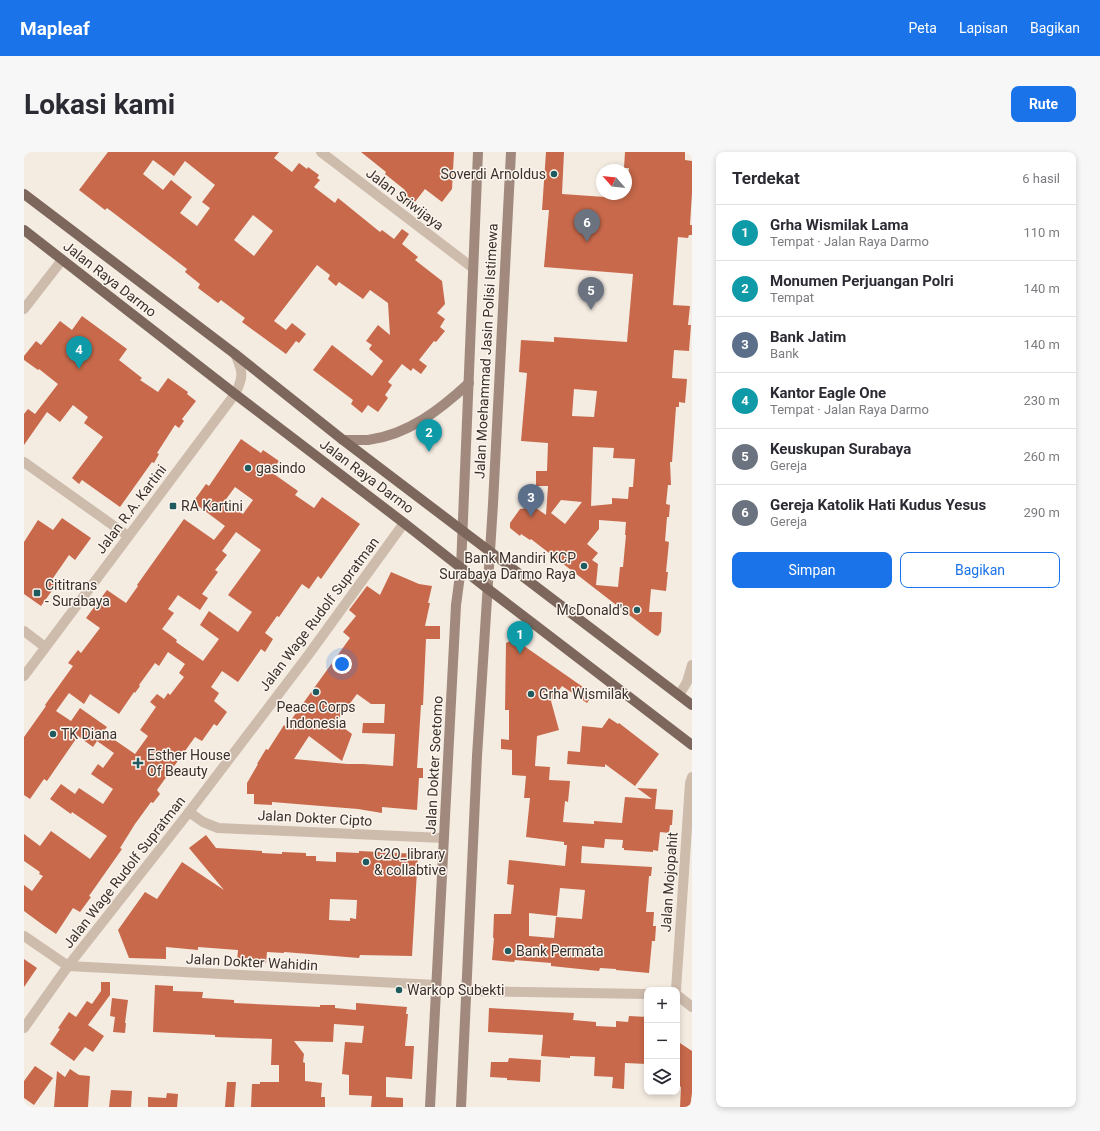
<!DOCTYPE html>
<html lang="id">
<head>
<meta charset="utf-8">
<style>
	body { margin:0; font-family:Roboto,sans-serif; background:#f7f7f7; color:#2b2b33 }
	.controls { position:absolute; right:12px; bottom:12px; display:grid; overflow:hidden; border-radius:8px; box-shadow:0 2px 6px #0003 }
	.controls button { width:36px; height:36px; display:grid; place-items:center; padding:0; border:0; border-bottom:1px solid #e1e1e2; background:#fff; color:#2b2b33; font:20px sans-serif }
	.compass { position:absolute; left:572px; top:12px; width:36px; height:36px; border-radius:50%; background:#fff; box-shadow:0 2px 6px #0003; rotate:297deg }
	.you { position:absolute; left:318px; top:512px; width:14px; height:14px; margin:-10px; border:3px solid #fff; border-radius:50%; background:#1a73e8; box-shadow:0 0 0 6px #1a73e833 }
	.badge { display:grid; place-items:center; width:26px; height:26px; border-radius:50%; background:#1a73e8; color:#fff; font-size:13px; font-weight:700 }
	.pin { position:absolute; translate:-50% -33px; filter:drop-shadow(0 1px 2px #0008) }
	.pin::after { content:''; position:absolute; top:21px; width:14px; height:12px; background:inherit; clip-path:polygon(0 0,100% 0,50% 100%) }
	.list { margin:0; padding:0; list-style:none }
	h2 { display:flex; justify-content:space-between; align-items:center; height:52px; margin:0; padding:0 16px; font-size:17px }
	h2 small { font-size:13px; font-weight:400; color:#7c7c81 }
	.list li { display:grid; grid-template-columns:26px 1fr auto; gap:12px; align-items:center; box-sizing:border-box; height:56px; padding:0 16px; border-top:1px solid #e1e1e2 }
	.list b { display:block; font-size:15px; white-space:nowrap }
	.list p { margin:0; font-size:13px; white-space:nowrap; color:#7c7c81 }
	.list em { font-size:13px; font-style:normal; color:#7c7c81 }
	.actions { display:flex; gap:8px; padding:12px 16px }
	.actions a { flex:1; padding:9px 0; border:1px solid #1a73e8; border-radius:8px; text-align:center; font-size:14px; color:#1a73e8 }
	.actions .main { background:#1a73e8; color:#fff }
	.icon { flex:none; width:22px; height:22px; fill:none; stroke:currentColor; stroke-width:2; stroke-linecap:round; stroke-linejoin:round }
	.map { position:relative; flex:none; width:668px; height:955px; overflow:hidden; border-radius:8px }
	header { display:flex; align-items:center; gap:24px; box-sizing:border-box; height:56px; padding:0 20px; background:#1a73e8; color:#fff }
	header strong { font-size:19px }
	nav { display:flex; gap:22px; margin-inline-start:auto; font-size:14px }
	.intro { display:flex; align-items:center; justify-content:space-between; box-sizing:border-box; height:96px; padding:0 24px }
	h1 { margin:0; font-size:28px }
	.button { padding:10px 18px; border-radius:8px; background:#1a73e8; color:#fff; font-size:14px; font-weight:700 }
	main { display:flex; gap:24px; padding:0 24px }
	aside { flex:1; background:#fff; border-radius:8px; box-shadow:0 2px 6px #0003 }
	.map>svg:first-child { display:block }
	.building { fill:#c8694b; fill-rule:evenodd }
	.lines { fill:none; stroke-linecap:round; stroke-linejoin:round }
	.minor { stroke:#cdbbac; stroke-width:10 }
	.tertiary { stroke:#cdbbac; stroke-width:10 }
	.secondary { stroke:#a18a7d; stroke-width:10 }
	.primary { stroke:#7d675c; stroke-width:10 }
	.poi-dot { fill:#1f5a5e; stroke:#fbf5ee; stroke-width:1.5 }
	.labels { text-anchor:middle; stroke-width:3; stroke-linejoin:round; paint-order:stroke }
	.poi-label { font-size:14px; fill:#3b302b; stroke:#fbf5ee; text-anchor:start }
	.street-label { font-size:14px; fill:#3b302b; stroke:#fbf5ee }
</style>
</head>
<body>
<header>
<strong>Mapleaf</strong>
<nav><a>Peta</a><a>Lapisan</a><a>Bagikan</a></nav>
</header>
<div class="intro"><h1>Lokasi kami</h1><a class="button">Rute</a></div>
<main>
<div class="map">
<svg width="668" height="955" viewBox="0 0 668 955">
	<rect width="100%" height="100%" fill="#f4ebe1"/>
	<g class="building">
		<path d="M84,0H255L250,6L268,20L275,11L283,17L284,15L295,23L293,26L296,28L290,35L311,51L314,46L356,80L358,78L370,87L378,77L385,82L378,92L394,105L391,108L418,129L421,152L413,161L421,167L416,175L421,179L412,190L410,189L395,208L403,214L397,222L389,216L387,219L378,212L364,230L368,233L361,243L364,246L354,260L344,253L338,261L327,252L329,248L289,218L308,193L348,224L359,209L345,197L348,193L342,189L354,173L366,183L364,151L346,138L339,147L315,130L312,134L304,127L306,123L293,113L250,169L262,178L268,171L282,182L275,191L272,189L262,202L218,170L221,166L197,148L194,151L174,136L176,132L161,120L163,117L83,56L81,58L55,38ZM129,8L150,24L161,9L191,33L178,50L186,56L173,74L156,61L168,45L147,28L139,38L119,22ZM229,63L249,79L230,104L210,88Z"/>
		<polygon points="337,0 430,0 428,37 418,50 401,37 387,55 375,46 381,38 361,22 362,20"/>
		<path d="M522,0H540L538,42L581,45L582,42H602V40H603L605,16H600L601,0H661V8L668,9V41L666,73H668V83H665L664,86L654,85L649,153L666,154L664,173H667L665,199L650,198L648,226L663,227L661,251L655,250V255H652L648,310H646L647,333H644L642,352L646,353L645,365H643L641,389L645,390L642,420H644L642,439L627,437L625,460H638L637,480L634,484L631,483L507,387L506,388L497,382L496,384L486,376V371L496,357L503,356L506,358L509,354L522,363L524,334H512V319H523L524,291L497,289L503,221L495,220L497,188L530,190V185L603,190L609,122L520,115L525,58H518ZM550,237L573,239L570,265L548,264ZM569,295L590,296L589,306L611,307L609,335H605L604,347L588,346V352L567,354ZM537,348L558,350L541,372L527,361ZM575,368L602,370L601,383H602L599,415H596L594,435L572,433L574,412L568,408L574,401L563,392L575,377Z"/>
		<polygon points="58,164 103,197 95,208 118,226 116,228 134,240 144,226 164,240 163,242 172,249 158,267 160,269 155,276 151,273 133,301 135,302 130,311 128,310 96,355 58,328 55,332 48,326 79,285 60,271 64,265 49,253 36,270 23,260 0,293 0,262 4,257 11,262 34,232 15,217 14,218 0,208 0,204 12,189 17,193 36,169 48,178"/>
		<path d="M217,287L237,301L239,298L255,309L247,320L274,339L271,343L290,356L298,345L336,372L297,427L294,424L285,437L278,432L255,465L253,464L241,481L249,487L241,500L237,497L214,530L198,519L187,535L195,541L190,549L203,560L193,574L190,572L178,589L171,585L133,638L136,642L129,651L127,650L111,672L96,696L98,697L65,744L67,745L56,760L49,756L32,782L19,773L0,759V733L8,739L19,724L15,722L16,720L0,709V682L16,694L27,679L66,707L83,684L48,660L47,662L26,647L37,632L51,642L55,636L79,652L89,637L67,622L74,612L79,616L90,601L73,589L69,595L54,584L23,629L20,627L6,647L0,643V585L22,554L21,553L49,514L44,511L54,498L57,501L76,476L62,466L83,438L102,451L114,434L113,433L160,367L190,388L201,374L169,350L182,332L185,334ZM211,335L229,348L219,362L200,350ZM212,380L237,398L204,443L228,460L214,480L185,459L176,473L195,487L179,509L152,490L153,488L138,477L150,461L144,457L154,443L176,458L184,446L178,442L194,420L191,418L203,403L198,399ZM144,500L161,512L155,521L160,525L146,543L144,541L140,547L133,542L126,550L132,555L116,578L124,584L111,602L79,580L83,575L56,556L47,569L32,559L45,541L60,552L66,542L95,562L110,540L111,541L116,534L115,533L131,511L135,514Z"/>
		<polygon points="38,366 67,386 51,408 45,403 27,429 32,433 17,454 0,442 0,390 14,368 29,378"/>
		<path d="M367,420L395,432L408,434L404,451H406L401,474H416V487H402L399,553H397L393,616H399V626H395L393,658L358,655V661L334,657L248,650V653L230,652V642H223V631L234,612H233L242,597L244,598L260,573L262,575L326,486L319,480L332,464L325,458L343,434L356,443ZM333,542L347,552H361L360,571H339L338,581L371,582L369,614L339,612H323L270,607L285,584L318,609L328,582L312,570Z"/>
		<path d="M490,487L569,542L563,551L538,534L527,549L535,578L513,584L511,614L526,615L525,628L546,629L544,650L541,649L539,670L570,672V669L598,671L601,645L628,647L613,636L633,637L631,657L649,658L648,673H646L645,681L636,680L634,699L629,698V700L600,698V696H598L599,688L581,687L580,696L558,694L557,711L628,715L627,724H625L622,760H630L629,774H632L631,789H628L625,821L592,818V817L576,816L575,819L527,814V811L491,808L490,810L468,808L470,786H469L470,762H487L490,733L483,732L485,708L541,714L543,693H540V690L502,685L506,646H500L502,624L488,623V598L477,597V587L485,588V558H481L482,491ZM536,736L561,738L558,767L532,765L530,786L505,784V761L533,764Z"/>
		<polygon points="585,566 594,572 595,571 635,602 611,634 581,612 581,615 543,612 544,599 556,600 558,574 578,576"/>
		<path d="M182,683L192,696L238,699V701L258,702V700L282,701V704H292V709L312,710V700L335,701V699L394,702L388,804L336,803L335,806L260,800V801L243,800L242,811L213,809L214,798L174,795V798L142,795V807L105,806L94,778L121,740L133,747L158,710L200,738L165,696ZM306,747L333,748L332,767L326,766V769L305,768Z"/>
		<polygon points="0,807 13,816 0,835"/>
		<polygon points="77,830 86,830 86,843 64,873 80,884 69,900 61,895 50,909 26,892 36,877 34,876 45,860 52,865 63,849 68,852 77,839"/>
		<polygon points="131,833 149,834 149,839 179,840 178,846 210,848 210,851 296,855 296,853 311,853 311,856 332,858 332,851 383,855 382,862 384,862 381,894 390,894 388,927 362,925 362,945 379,946 379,955 347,955 348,944 325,943 325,923 318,922 321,890 338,891 340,874 310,872 309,890 270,889 280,902 279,910 281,911 281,929 298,931 297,945 301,945 301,955 227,955 228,932 236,932 236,930 255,930 255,913 247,913 248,887 191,885 191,883 129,880"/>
		<polygon points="88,846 104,848 101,871 102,871 101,881 89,880 91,865 86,864"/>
		<polygon points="465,856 550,861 549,868 572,870 572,874 592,875 592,869 604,870 605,864 623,865 623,912 601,911 600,937 588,936 589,925 570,924 571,905 546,904 546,906 517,904 519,883 464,880"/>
		<polygon points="653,889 668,899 668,941 666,955 656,955 657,934 653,940"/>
		<polygon points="485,906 517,908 516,930 483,928 483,926 466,925 467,910 484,910"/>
		<polygon points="11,914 29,926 10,953 0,946 0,929"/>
		<polygon points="46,917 55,923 66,924 64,955 30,955 33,919 41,925"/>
		<polygon points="203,930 212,930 210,955 201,955"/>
		<polygon points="87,938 108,939 107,955 85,955"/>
		<polygon points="143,941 154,942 153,955 124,955 124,945 142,946"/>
	</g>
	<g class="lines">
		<g class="minor">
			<polyline points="0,479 21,495"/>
			<polyline points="165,660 179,670 194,676 419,686"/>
			<polyline points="0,784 44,814 412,833"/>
			<polyline points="652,838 666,631 668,625"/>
			<polyline points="442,839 623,842"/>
			<polyline points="653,843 668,855"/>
		</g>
		<g class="tertiary">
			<polyline points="297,0 449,116"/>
			<polyline points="0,157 38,108"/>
			<polyline points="0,310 104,384"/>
			<path d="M0,524L211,242C220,225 219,219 211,202"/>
			<polyline points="655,543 663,530 668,513"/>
			<polyline points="0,876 44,814 165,660 285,502 380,371"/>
		</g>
		<g class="secondary">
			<path d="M319,288C327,288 336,288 344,288C384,283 417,257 445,231"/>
			<polyline points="406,955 432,453 437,416 454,0"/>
			<polyline points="437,955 453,604 469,352 487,0"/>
		</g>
		<g class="primary">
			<polyline points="0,42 211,202 319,288 668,553"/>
			<polyline points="0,78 211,242 380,371 464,437 668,593"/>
		</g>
	</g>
	<g class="poi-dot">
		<circle cx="530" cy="22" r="4"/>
		<circle cx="224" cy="316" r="4"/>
		<rect x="145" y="350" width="8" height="8" rx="2"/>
		<circle cx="560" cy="414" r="4"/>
		<rect x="9" y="437" width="8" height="8" rx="2"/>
		<circle cx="613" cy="458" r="4"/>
		<circle cx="292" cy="540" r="4"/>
		<circle cx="507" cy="542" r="4"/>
		<circle cx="29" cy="582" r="4"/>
		<path d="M112 605h4v4h4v4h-4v4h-4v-4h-4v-4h4z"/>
		<circle cx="342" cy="710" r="4"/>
		<circle cx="484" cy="799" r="4"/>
		<circle cx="375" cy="838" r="4"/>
	</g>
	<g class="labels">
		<g class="poi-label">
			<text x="522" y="27" text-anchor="end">Soverdi Arnoldus</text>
			<text x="232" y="321">gasindo</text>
			<text x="157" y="359">RA Kartini</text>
			<text x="552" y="411" text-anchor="end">Bank Mandiri KCP<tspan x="552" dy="16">Surabaya Darmo Raya</tspan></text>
			<text x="21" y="438">Cititrans<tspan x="21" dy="16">- Surabaya</tspan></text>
			<text x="605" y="463" text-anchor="end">McDonald's</text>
			<text x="515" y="547">Grha Wismilak</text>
			<text x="292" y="560" text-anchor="middle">Peace Corps<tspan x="292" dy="16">Indonesia</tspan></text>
			<text x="37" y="587">TK Diana</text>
			<text x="123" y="608">Esther House<tspan x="123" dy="16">Of Beauty</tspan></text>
			<text x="350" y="707">C2O_library<tspan x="350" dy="16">&amp; collabtive</tspan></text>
			<text x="492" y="804">Bank Permata</text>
			<text x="383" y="843">Warkop Subekti</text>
		</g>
		<g class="street-label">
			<text transform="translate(381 47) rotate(37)" y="5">Jalan Sriwijaya</text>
			<text transform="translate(86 127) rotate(38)" y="5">Jalan Raya Darmo</text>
			<text transform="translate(462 199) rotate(-87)" y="5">Jalan Moehammad Jasin Polisi Istimewa</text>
			<text transform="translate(343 324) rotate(37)" y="5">Jalan Raya Darmo</text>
			<text transform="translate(107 357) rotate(-53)" y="5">Jalan R.A. Kartini</text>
			<text transform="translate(295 462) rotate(-53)" y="5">Jalan Wage Rudolf Supratman</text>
			<text transform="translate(410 613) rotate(-87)" y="5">Jalan Dokter Soetomo</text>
			<text transform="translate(291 666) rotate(3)" y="5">Jalan Dokter Cipto</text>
			<text transform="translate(100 720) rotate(-52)" y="5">Jalan Wage Rudolf Supratman</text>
			<text transform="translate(645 730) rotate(-86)" y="5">Jalan Mojopahit</text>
			<text transform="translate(228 810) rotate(3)" y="5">Jalan Dokter Wahidin</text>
		</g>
	</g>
</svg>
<div class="controls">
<button>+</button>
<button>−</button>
<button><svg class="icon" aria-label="layers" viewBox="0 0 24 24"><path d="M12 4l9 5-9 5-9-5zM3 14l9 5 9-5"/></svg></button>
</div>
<svg class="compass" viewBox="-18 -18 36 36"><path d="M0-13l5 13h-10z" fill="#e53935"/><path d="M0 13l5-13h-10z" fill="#7c7c81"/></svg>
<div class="you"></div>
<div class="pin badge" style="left:496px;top:502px;background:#0f9aa8">1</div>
<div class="pin badge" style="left:405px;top:300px;background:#0f9aa8">2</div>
<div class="pin badge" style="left:507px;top:365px;background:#5c6f8a">3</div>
<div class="pin badge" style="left:55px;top:217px;background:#0f9aa8">4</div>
<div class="pin badge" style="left:567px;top:158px;background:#6b7280">5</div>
<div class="pin badge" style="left:563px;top:90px;background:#6b7280">6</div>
</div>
<aside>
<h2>Terdekat<small>6 hasil</small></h2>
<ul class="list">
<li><span class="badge" style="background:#0f9aa8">1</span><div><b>Grha Wismilak Lama</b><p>Tempat · Jalan Raya Darmo</p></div><em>110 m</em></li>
<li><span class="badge" style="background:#0f9aa8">2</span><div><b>Monumen Perjuangan Polri</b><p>Tempat</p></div><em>140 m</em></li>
<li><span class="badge" style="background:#5c6f8a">3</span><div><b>Bank Jatim</b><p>Bank</p></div><em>140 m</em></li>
<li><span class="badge" style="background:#0f9aa8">4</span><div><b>Kantor Eagle One</b><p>Tempat · Jalan Raya Darmo</p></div><em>230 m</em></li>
<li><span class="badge" style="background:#6b7280">5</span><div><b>Keuskupan Surabaya</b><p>Gereja</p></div><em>260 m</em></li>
<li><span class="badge" style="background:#6b7280">6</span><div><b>Gereja Katolik Hati Kudus Yesus</b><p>Gereja</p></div><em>290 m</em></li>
</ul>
<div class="actions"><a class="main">Simpan</a><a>Bagikan</a></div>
</aside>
</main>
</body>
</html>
